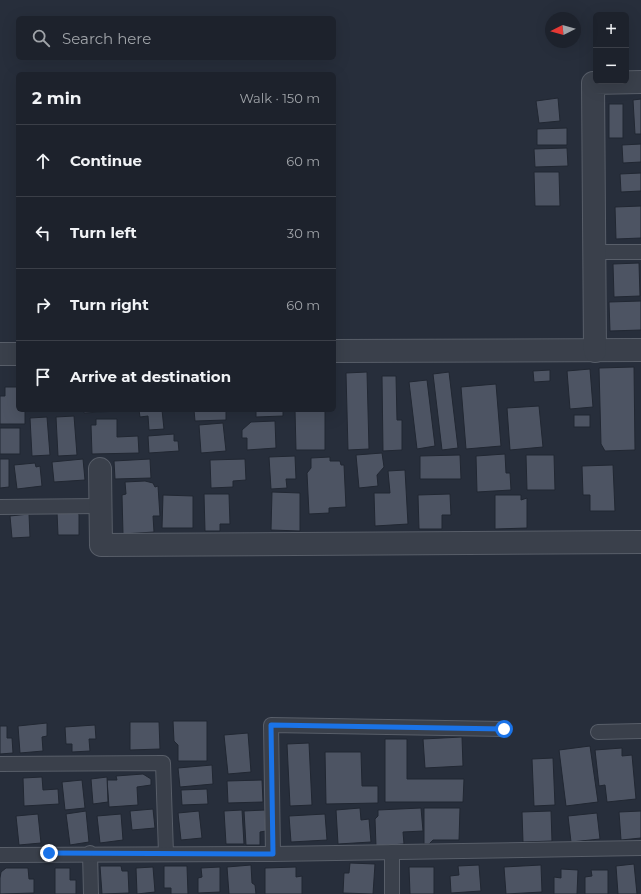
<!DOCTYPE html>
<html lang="en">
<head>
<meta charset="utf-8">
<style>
	body { margin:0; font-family:Montserrat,sans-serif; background:#2a2f38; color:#f1f3f6 }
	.controls { position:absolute; right:12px; top:12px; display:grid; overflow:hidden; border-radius:6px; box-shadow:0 4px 16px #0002 }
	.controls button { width:36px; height:36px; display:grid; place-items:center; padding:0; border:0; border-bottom:1px solid #3b3f48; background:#1d222c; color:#f1f3f6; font:20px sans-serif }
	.compass { position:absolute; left:545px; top:12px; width:36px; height:36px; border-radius:50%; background:#1d222c; box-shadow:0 4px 16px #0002; rotate:264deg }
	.stop { position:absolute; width:12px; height:12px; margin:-9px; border:3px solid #1a73e8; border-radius:50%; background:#fff }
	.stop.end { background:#1a73e8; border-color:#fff; box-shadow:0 1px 4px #0008 }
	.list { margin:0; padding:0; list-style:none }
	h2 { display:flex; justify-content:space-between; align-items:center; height:52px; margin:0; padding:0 16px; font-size:17px }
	h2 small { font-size:13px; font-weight:400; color:#a0a4a9 }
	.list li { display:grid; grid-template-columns:26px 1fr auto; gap:12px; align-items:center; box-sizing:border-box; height:72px; padding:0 16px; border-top:1px solid #3b3f48 }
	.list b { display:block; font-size:15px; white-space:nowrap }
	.list em { font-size:13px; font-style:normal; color:#a0a4a9 }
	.icon { flex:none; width:22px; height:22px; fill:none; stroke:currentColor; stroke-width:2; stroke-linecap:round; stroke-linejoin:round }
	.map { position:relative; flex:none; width:641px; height:894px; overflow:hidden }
	.search { position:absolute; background:#1d222c; box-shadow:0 4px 16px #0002; left:16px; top:16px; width:320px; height:44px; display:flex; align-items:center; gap:10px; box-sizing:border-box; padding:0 14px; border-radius:6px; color:#a0a4a9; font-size:15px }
	.panel { position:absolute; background:#1d222c; box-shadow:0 4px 16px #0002; left:16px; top:72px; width:320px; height:340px; border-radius:6px }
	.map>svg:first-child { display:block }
	.building { fill:#4d5463; stroke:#212732 }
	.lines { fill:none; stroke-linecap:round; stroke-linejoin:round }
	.service-casing { stroke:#585e69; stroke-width:16 }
	.minor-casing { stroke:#585e69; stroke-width:24 }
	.service { stroke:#3a404b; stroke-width:14 }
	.minor { stroke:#3a404b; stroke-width:22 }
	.route { stroke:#1a73e8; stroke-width:5 }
</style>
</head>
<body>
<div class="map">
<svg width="641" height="894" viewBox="0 0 641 894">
	<rect width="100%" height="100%" fill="#272e3b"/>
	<g class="building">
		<polygon points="558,98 560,121 539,123 536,101"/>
		<polygon points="641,99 641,134 635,134 633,100"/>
		<rect x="609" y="104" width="14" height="34"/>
		<polygon points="567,128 567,145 537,145 537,129"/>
		<polygon points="641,144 641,162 623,163 622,145"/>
		<polygon points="567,148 568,166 535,167 534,149"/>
		<polygon points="534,172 559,172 560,206 535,206"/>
		<polygon points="641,173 641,191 621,192 620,174"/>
		<polygon points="641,206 641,238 616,239 615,207"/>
		<polygon points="639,263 640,296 614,297 613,264"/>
		<polygon points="641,301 641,330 610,331 609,302"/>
		<polygon points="634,367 635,450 605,451 601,444 599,368"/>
		<polygon points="590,369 593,407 570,409 567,371"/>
		<polygon points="550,370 550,381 534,382 533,371"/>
		<polygon points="367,372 369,449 348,450 346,373"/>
		<polygon points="449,372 458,448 442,450 433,374"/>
		<polygon points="382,376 396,376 397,420 402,420 402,450 383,451"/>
		<polygon points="427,380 435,446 417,449 409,382"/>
		<polygon points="496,384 501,446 466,449 461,387"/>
		<polygon points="5,387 18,387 18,410 25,410 25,424 0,424 0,396 5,396"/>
		<polygon points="539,406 543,447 510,450 507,408"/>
		<polygon points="84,410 118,410 118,411 84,413"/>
		<polygon points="139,410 162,410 164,429 149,430 148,416 140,417"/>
		<polygon points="194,410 226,410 226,420 195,421"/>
		<polygon points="256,410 283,410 283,416 256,417"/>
		<polygon points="295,410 325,410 325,450 296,450"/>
		<rect x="574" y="415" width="16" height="12"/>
		<polygon points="74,416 77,455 58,456 56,417"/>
		<polygon points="47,417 50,455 32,456 30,418"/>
		<polygon points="96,419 117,419 117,437 138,436 139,453 92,454 91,425 96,425"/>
		<polygon points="275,421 276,448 247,450 247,438 242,438 242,430 251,422"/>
		<polygon points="223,423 226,451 201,453 199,425"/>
		<rect x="0" y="428" width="20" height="26"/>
		<polygon points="174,434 174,441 178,441 179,451 149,453 148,436"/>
		<polygon points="382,453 384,467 377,475 378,486 359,488 356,455"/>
		<polygon points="505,454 506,473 510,473 511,490 477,492 476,456"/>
		<polygon points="460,455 461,479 420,479 420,456"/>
		<polygon points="526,455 554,455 555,490 527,490"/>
		<polygon points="295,456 296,479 286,479 287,488 271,489 269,457"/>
		<polygon points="330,457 330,461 340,461 341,465 344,465 346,507 329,508 329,513 309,514 307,473 311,468 311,458"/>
		<polygon points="0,459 9,459 9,487 0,488"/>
		<polygon points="83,459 85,480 54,482 52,462"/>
		<polygon points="150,459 151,478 115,479 114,461"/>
		<polygon points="245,459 246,480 233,481 233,487 211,488 210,460"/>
		<polygon points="35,463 36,467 40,466 42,486 17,489 14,465"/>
		<polygon points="613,465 615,511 590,511 590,495 583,495 582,466"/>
		<polygon points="405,470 408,524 375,526 374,493 390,493 388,471"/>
		<polygon points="145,481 153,483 155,487 158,486 160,516 153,516 154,532 123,534 122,495 126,494 125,482"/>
		<polygon points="272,492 300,493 300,531 271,530"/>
		<polygon points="204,494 229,494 230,524 220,524 220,531 205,531"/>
		<polygon points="450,494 451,515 442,515 442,529 419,529 418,495"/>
		<polygon points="163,495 193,496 193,528 162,528"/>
		<polygon points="495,495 521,495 521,500 527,498 527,528 495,529"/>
		<polygon points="57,512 73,512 79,514 79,535 58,535"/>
		<polygon points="29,514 30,537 12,538 10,516"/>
		<polygon points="173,721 207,721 207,761 178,761 178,745 174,741"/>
		<polygon points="130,722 159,722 160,749 130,750"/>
		<polygon points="47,723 47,736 42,737 43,751 20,753 18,726"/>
		<polygon points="95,725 96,739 89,739 90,751 72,752 72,744 66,744 65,727"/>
		<polygon points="0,726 7,726 7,738 12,738 13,753 0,754"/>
		<polygon points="248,733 251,772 228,774 224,735"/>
		<polygon points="462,737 463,766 425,768 423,739"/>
		<polygon points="385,739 407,739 407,779 464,779 463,802 385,802"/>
		<polygon points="309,743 312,805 290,806 287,744"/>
		<polygon points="590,746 598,802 566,806 559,750"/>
		<polygon points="622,748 622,756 632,755 636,799 607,802 605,785 599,786 595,750"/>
		<polygon points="325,752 361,752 362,786 378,786 378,803 326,804"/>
		<polygon points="553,758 555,805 534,806 532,759"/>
		<polygon points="212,765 213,784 180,787 178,768"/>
		<polygon points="143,774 151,779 151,785 137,787 138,805 109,807 107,780 117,780 116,776"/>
		<polygon points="42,777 43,790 58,789 59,804 24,806 23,778"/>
		<polygon points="107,777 108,802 93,804 91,779"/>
		<polygon points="82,780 85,808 65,810 62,782"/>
		<polygon points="262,780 263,802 228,803 227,781"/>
		<polygon points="207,789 208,804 182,805 181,790"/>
		<polygon points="360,808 361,820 369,819 371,842 338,844 336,810"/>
		<polygon points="421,808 423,831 403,832 404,844 376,846 375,819 378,816 378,810"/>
		<polygon points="424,808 460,808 459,840 433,840 429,844 424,844"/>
		<polygon points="153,809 155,828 132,830 130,811"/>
		<polygon points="242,810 244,844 226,844 224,811"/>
		<polygon points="265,810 266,831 260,832 260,845 246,845 244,811"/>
		<polygon points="86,811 89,842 70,845 66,814"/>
		<polygon points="199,811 202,838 181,840 178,813"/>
		<polygon points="551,811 552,841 523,842 522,812"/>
		<polygon points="641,811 641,838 621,840 619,812"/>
		<polygon points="597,813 600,839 571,842 568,816"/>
		<polygon points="38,814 41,843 19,845 16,816"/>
		<polygon points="121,814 123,840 100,843 97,816"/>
		<polygon points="325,814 327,840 291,842 289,816"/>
		<polygon points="350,863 375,864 373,894 343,893 344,873 349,873"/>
		<polygon points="634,864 637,894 618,894 616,866"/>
		<polygon points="251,865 252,883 255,885 256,894 229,894 227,867"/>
		<polygon points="479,865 481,891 451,893 450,876 459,875 458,866"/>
		<polygon points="541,865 542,892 506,894 504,867"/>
		<polygon points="100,866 121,866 122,871 128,871 129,893 102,894"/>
		<polygon points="164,866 187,866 188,894 171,894 171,888 164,888"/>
		<polygon points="153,867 155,892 137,894 136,868"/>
		<polygon points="220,867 220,892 198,893 198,878 202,877 201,868"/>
		<polygon points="296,867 296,877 302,876 302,894 265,894 265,868"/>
		<polygon points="409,867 434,867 434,894 410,894"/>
		<polygon points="6,868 28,868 29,879 34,879 34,893 0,894 0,878 1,872"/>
		<polygon points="55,868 70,868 70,880 76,880 76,894 55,894"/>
		<polygon points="561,869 578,870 577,894 554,894 554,877 561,878"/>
		<polygon points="591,870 608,870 608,894 585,894 585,877 592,876"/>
	</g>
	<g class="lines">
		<defs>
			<g id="service">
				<polyline points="594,252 641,252"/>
				<polyline points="0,507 100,506"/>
				<polyline points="598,732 641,731"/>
				<polyline points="0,764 163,763 166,854"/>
				<polyline points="392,852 392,894"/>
				<polyline points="90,853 91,894"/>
				<polyline points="273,854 271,725 504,729"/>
				<polyline points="0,855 273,854 641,848"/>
			</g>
			<g id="minor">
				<polyline points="334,351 641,350"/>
				<polyline points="595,351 593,83 641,82"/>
				<polyline points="0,354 18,354"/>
				<polyline points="100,469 101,545 641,542"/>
			</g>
		</defs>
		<use href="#service" class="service-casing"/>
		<use href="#minor" class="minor-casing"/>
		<use href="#service" class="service"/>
		<use href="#minor" class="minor"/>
	</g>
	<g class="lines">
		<polyline class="route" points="49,853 273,854 271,725 504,729"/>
	</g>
</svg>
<div class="controls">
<button>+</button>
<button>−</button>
</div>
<svg class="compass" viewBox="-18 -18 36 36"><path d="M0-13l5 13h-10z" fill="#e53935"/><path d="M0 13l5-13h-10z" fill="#a0a4a9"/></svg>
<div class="stop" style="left:504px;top:729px"></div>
<div class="stop end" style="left:49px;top:853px"></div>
<div class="search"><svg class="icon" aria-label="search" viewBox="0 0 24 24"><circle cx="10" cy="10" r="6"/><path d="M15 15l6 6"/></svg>Search here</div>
<section class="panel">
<h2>2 min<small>Walk · 150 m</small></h2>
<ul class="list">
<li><svg class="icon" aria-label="ahead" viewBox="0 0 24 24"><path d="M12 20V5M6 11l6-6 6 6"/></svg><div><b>Continue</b></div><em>60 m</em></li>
<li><svg class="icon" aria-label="left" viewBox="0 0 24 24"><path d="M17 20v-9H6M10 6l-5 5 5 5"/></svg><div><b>Turn left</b></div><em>30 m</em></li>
<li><svg class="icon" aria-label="right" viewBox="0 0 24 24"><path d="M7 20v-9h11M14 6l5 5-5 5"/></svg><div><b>Turn right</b></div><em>60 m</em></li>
<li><svg class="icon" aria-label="arrive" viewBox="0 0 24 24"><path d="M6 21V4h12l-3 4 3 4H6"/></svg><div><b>Arrive at destination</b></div></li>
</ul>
</section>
</div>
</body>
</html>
